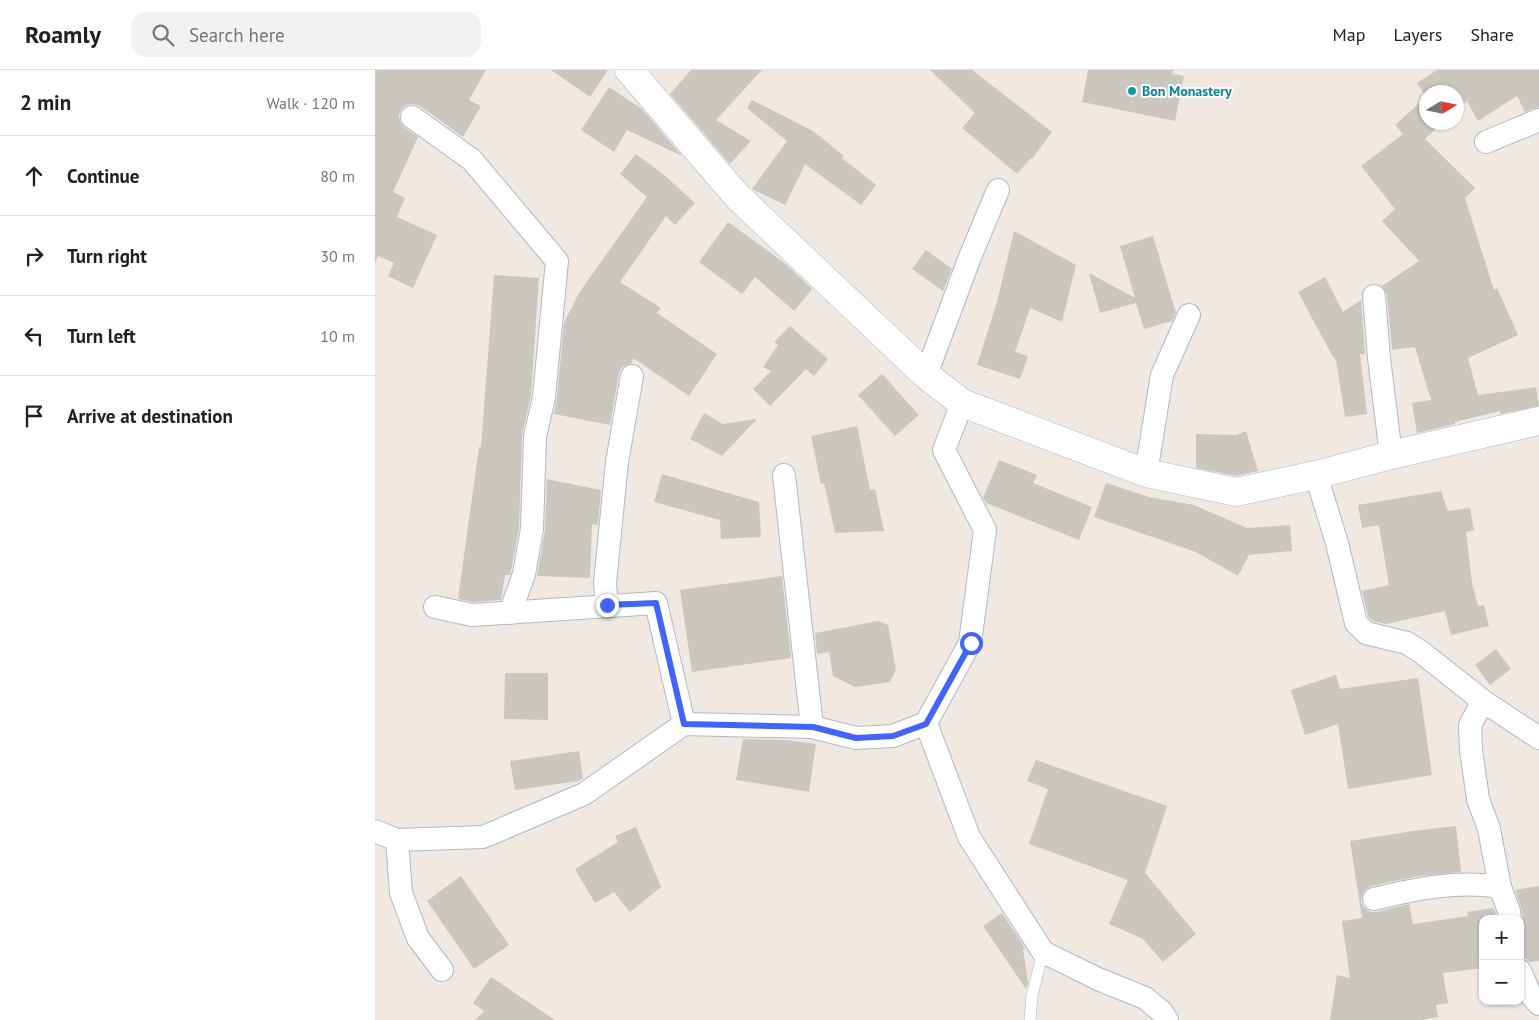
<!DOCTYPE html>
<html lang="en">
<head>
<meta charset="utf-8">
<style>
	body { margin:0; font-family:"PT Sans",sans-serif; background:#f2f2f2; color:#202124 }
	.controls { position:absolute; right:15px; bottom:15px; display:grid; overflow:hidden; border-radius:10px; box-shadow:0 1px 4px #0004 }
	.controls button { width:45px; height:45px; display:grid; place-items:center; padding:0; border:0; border-bottom:1px solid #e0e0e0; background:#fff; color:#202124; font:25px sans-serif }
	.compass { position:absolute; left:1044px; top:15px; width:45px; height:45px; border-radius:50%; background:#fff; box-shadow:0 1px 4px #0004; rotate:80deg }
	.stop { position:absolute; width:15px; height:15px; margin:-11px; border:4px solid #4264fb; border-radius:50%; background:#fff }
	.stop.end { background:#4264fb; border-color:#fff; box-shadow:0 1px 5px #0008 }
	.list { margin:0; padding:0; list-style:none }
	h2 { display:flex; justify-content:space-between; align-items:center; height:65px; margin:0; padding:0 20px; font-size:21px }
	h2 small { font-size:16px; font-weight:400; color:#757577 }
	.list li { display:grid; grid-template-columns:32px 1fr auto; gap:15px; align-items:center; box-sizing:border-box; height:80px; padding:0 20px; border-top:1px solid #e0e0e0 }
	.list b { display:block; font-size:19px; white-space:nowrap }
	.list em { font-size:16px; font-style:normal; color:#757577 }
	.icon { flex:none; width:28px; height:28px; fill:none; stroke:currentColor; stroke-width:2; stroke-linecap:round; stroke-linejoin:round }
	.map { position:relative; flex:none; width:1164px; height:950px; overflow:hidden }
	header { display:flex; align-items:center; gap:30px; box-sizing:border-box; height:70px; padding:0 25px; background:#fff; border-bottom:1px solid #e0e0e0 }
	header strong { font-size:24px }
	nav { display:flex; gap:28px; margin-inline-start:auto; font-size:18px }
	.search { width:350px; height:45px; background:#f2f2f2; display:flex; align-items:center; gap:12px; box-sizing:border-box; padding:0 18px; border-radius:15px; color:#757577; font-size:19px }
	main { display:flex }
	aside { flex:1; background:#fff }
	.map>svg:first-child { display:block }
	.building { fill:#cbc7bf }
	.lines { fill:none; stroke-linecap:round; stroke-linejoin:round }
	.service-casing { stroke:#b4b7c1; stroke-width:12 }
	.minor-casing { stroke:#b4b7c1; stroke-width:24 }
	.tertiary-casing { stroke:#b4b7c1; stroke-width:29 }
	.service { stroke:#fff; stroke-width:11 }
	.minor { stroke:#fff; stroke-width:22 }
	.tertiary { stroke:#fff; stroke-width:28 }
	.route { stroke:#4264fb; stroke-width:6 }
	.culture-dot { fill:#0f9aa8; stroke:#fff; stroke-width:2 }
	.labels { text-anchor:middle; stroke-width:4; stroke-linejoin:round; paint-order:stroke }
	.culture-label { font-size:14px; font-weight:bold; fill:#0d838f; stroke:#fff; text-anchor:start }
</style>
</head>
<body>
<header>
<strong>Roamly</strong>
<div class="search"><svg class="icon" aria-label="search" viewBox="0 0 24 24"><circle cx="10" cy="10" r="6"/><path d="M15 15l6 6"/></svg>Search here</div>
<nav><a>Map</a><a>Layers</a><a>Share</a></nav>
</header>
<main>
<aside>
<h2>2 min<small>Walk · 120 m</small></h2>
<ul class="list">
<li><svg class="icon" aria-label="ahead" viewBox="0 0 24 24"><path d="M12 20V5M6 11l6-6 6 6"/></svg><div><b>Continue</b></div><em>80 m</em></li>
<li><svg class="icon" aria-label="right" viewBox="0 0 24 24"><path d="M7 20v-9h11M14 6l5 5-5 5"/></svg><div><b>Turn right</b></div><em>30 m</em></li>
<li><svg class="icon" aria-label="left" viewBox="0 0 24 24"><path d="M17 20v-9H6M10 6l-5 5 5 5"/></svg><div><b>Turn left</b></div><em>10 m</em></li>
<li><svg class="icon" aria-label="arrive" viewBox="0 0 24 24"><path d="M6 21V4h12l-3 4 3 4H6"/></svg><div><b>Arrive at destination</b></div></li>
</ul>
</aside>
<div class="map">
<svg width="1164" height="950" viewBox="0 0 1164 950">
	<rect width="100%" height="100%" fill="#efe9e1"/>
	<g class="building">
		<polygon points="0,0 111,0 94,30 106,36 88,67 45,36 39,34 31,35 27,39 24,45 25,52 29,57 43,67 18,122 30,128 22,147 62,165 38,218 13,206 19,193 3,186 0,193"/>
		<polygon points="176,0 233,0 215,27"/>
		<polygon points="316,0 387,0 341,50 376,71 355,94 295,24"/>
		<polygon points="555,0 597,0 677,62 657,89 656,88 642,104 587,58 600,43"/>
		<polygon points="713,0 798,0 797,4 809,6 800,51 707,32"/>
		<polygon points="1062,0 1164,0 1164,37 1150,42 1142,26 1103,51 1092,31 1082,40 1082,22 1052,22 1052,52 1068,52 1050,69 1100,118 1090,128 1119,220 1122,218 1143,265 1093,288 1103,325 1161,317 1164,336 1125,344 1125,341 1080,352 1080,354 1042,363 1037,333 1056,330 1040,277 1017,280 1012,225 1007,216 1044,191 1007,151 1020,139 986,96 1028,64 1020,55 1051,27 1042,13"/>
		<polygon points="234,17 267,39 307,86 252,60 239,82 206,60"/>
		<polygon points="377,30 438,61 469,86 467,88 501,115 486,135 430,94 410,135 377,119 412,71 372,38"/>
		<polygon points="261,84 288,104 320,133 300,155 291,146 245,212 286,238 282,243 342,284 314,326 258,288 257,293 247,297 244,303 235,355 179,344 182,328 189,253 204,223 272,127 245,104"/>
		<polygon points="353,152 411,194 437,219 419,241 380,207 367,224 324,192"/>
		<polygon points="639,161 701,195 687,252 655,238 640,282 653,286 645,309 602,295 622,232"/>
		<polygon points="778,166 801,243 797,251 769,259 761,233 725,243 714,203 760,228 745,176"/>
		<polygon points="551,180 577,199 568,221 537,199"/>
		<polygon points="119,205 164,208 156,325 147,366 144,458 136,501 135,505 130,505 126,530 98,532 83,529 104,377 106,377"/>
		<polygon points="950,207 968,242 986,230 990,284 985,284 992,344 970,347 961,290 958,287 923,222"/>
		<polygon points="415,256 453,289 439,306 431,299 395,336 378,319 396,301 388,297 403,275 399,272"/>
		<polygon points="507,304 544,345 520,366 483,325"/>
		<polygon points="329,343 348,354 382,349 347,386 315,369"/>
		<polygon points="482,356 495,420 500,419 509,461 460,463 449,413 446,414 436,366"/>
		<polygon points="871,361 883,401 861,406 821,398 821,364 861,365"/>
		<polygon points="624,390 662,405 658,413 717,437 704,470 611,433 608,428"/>
		<polygon points="287,404 384,432 386,467 346,469 345,450 279,432"/>
		<polygon points="172,409 226,420 223,455 217,454 215,508 162,506 170,460"/>
		<polygon points="731,413 774,427 819,435 872,458 915,455 917,481 874,485 863,506 821,482 719,447"/>
		<polygon points="1066,421 1073,441 1095,438 1099,460 1091,462 1097,513 1103,536 1109,535 1114,556 1076,565 1070,541 1011,554 998,551 993,546 987,521 1014,515 1004,455 987,458 983,435"/>
		<polygon points="407,506 416,588 317,602 305,520"/>
		<polygon points="503,551 513,555 521,600 515,612 480,617 458,606 454,582 442,584 440,563"/>
		<polygon points="1121,579 1136,599 1115,615 1100,595"/>
		<polygon points="130,603 173,603 173,650 129,649"/>
		<polygon points="961,605 965,619 1043,608 1057,705 973,719 963,654 930,665 916,620"/>
		<polygon points="368,669 411,670 441,674 434,722 361,710"/>
		<polygon points="204,681 208,708 204,711 140,720 135,691"/>
		<polygon points="661,690 792,736 770,803 821,864 788,892 768,869 734,854 753,810 654,774 673,719 652,711"/>
		<polygon points="1081,756 1086,802 1044,806 996,816 990,820 987,825 986,832 989,838 996,842 1002,842 1034,834 1038,854 1093,846 1092,842 1119,838 1122,849 1108,849 1108,898 1068,903 1073,933 1061,935 1063,947 1046,950 955,950 962,905 975,908 967,851 987,848 975,771 1038,761"/>
		<polygon points="261,757 286,817 255,842 239,822 220,833 200,799 243,772 240,766"/>
		<polygon points="86,806 134,875 99,899 52,831"/>
		<polygon points="1164,816 1164,891 1154,892 1151,889 1145,888 1145,857 1148,847 1146,837 1140,820"/>
		<polygon points="627,843 650,878 648,879 653,912 651,919 608,856"/>
		<polygon points="116,907 180,950 100,950 109,941 98,933"/>
	</g>
	<g class="lines">
		<defs>
			<polyline id="service" points="655,950 657,925 668,882"/>
			<g id="minor">
				<polyline points="37,47 97,90 182,191 169,327 160,367 157,459 149,504 135,543"/>
				<polyline points="1111,72 1164,50"/>
				<polyline points="999,226 1004,288 1016,385"/>
				<polyline points="551,305 595,187 623,120"/>
				<polyline points="771,403 787,305 814,245"/>
				<polyline points="409,405 437,657"/>
				<polyline points="941,405 962,473 981,553 991,563 1032,573 1046,582 1108,631 1164,668"/>
				<polyline points="232,535 230,513 242,392 257,306"/>
				<polyline points="60,537 97,545 281,533 309,654"/>
				<polyline points="1108,631 1095,655 1096,680 1103,729 1114,759 1125,817"/>
				<polyline points="551,653 594,767 668,882 723,909 770,928 787,942 792,950"/>
				<polyline points="0,761 22,770 108,767 209,724 309,654 437,657 481,668 518,666 551,653 595,573 610,460 569,380 587,333"/>
				<polyline points="22,770 26,823 43,868 67,900"/>
				<path d="M999,829C1040,819 1082,810 1125,817L1134,841L1135,849"/>
				<polyline points="1145,901 1155,924 1164,934"/>
			</g>
			<polyline id="tertiary" points="254,0 362,126 551,305 587,333 771,403 861,422 941,405 1016,385 1164,351"/>
		</defs>
		<use href="#service" class="service-casing"/>
		<use href="#minor" class="minor-casing"/>
		<use href="#tertiary" class="tertiary-casing"/>
		<use href="#service" class="service"/>
		<use href="#minor" class="minor"/>
		<use href="#tertiary" class="tertiary"/>
	</g>
	<g class="lines">
		<polyline class="route" points="232,535 281,533 309,654 438,657 481,668 518,666 551,654 596,573"/>
	</g>
	<circle class="culture-dot" cx="757" cy="21" r="5"/>
	<g class="labels">
		<g class="culture-label">
			<text x="767" y="26">Bon Monastery</text>
		</g>
	</g>
</svg>
<div class="controls">
<button>+</button>
<button>−</button>
</div>
<svg class="compass" viewBox="-18 -18 36 36"><path d="M0-13l5 13h-10z" fill="#e53935"/><path d="M0 13l5-13h-10z" fill="#757577"/></svg>
<div class="stop" style="left:596px;top:573px"></div>
<div class="stop end" style="left:232px;top:535px"></div>
</div>
</main>
</body>
</html>
